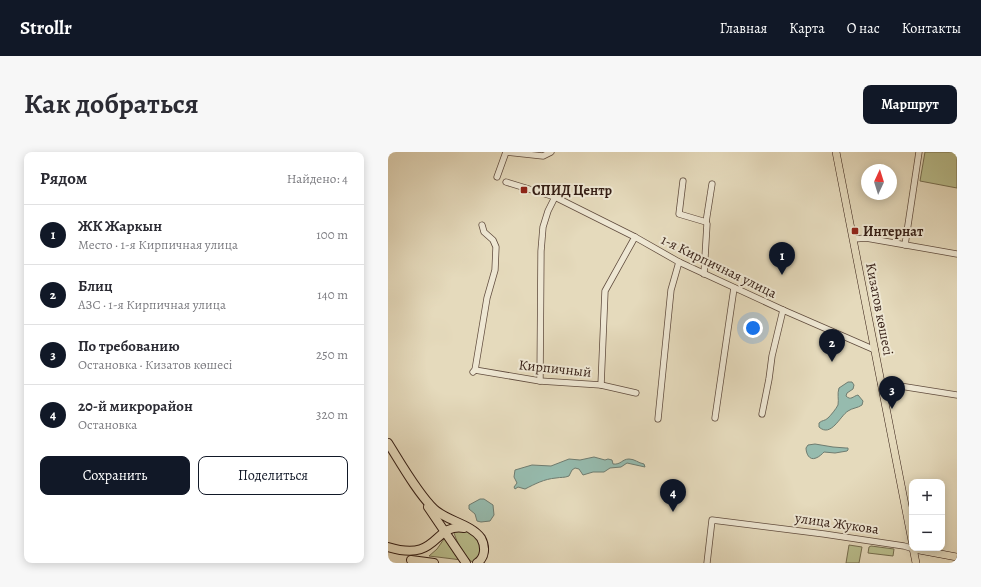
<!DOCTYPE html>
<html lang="ru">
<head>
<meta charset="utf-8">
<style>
	body { margin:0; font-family:Alegreya,serif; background:#f7f7f7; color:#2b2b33 }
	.controls { position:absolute; right:12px; bottom:12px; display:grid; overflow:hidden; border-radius:8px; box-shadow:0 2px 10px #0003 }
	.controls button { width:36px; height:36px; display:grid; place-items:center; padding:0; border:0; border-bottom:1px solid #e1e1e2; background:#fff; color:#2b2b33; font:20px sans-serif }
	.compass { position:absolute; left:473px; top:12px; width:36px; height:36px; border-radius:50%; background:#fff; box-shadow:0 2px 10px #0003; rotate:4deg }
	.you { position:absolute; left:365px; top:176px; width:14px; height:14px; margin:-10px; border:3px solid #fff; border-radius:50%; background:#1a73e8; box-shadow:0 0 0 6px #1a73e833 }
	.badge { display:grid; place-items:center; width:26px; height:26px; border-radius:50%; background:#111827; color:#fff; font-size:13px; font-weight:700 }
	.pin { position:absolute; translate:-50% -33px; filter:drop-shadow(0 1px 2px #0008) }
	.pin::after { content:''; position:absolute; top:21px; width:14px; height:12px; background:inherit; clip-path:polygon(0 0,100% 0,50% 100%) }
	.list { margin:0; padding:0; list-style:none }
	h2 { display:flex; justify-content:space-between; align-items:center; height:52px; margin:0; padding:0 16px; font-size:17px }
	h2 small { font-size:13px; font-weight:400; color:#7c7c81 }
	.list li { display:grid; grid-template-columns:26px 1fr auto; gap:12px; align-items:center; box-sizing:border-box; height:60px; padding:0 16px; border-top:1px solid #e1e1e2 }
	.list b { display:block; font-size:15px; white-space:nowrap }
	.list p { margin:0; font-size:13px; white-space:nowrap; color:#7c7c81 }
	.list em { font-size:13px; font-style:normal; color:#7c7c81 }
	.actions { display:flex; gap:8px; padding:12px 16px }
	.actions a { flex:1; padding:9px 0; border:1px solid #111827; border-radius:8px; text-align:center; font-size:14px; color:#111827 }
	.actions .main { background:#111827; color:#fff }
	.map { position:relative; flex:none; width:569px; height:411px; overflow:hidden; border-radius:8px }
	header { display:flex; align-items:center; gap:24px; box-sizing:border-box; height:56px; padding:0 20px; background:#111827; color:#fff }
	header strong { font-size:19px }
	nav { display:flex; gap:22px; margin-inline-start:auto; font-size:14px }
	.intro { display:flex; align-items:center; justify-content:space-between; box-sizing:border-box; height:96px; padding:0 24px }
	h1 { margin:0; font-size:28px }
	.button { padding:10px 18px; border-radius:8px; background:#111827; color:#fff; font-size:14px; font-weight:700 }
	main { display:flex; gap:24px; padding:0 24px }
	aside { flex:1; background:#fff; border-radius:8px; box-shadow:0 2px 10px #0003 }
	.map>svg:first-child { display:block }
	.green { fill:#b9be8d; stroke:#766e50 }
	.water { fill:#96bbae; stroke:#6f7c70 }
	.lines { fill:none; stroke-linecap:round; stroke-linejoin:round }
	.minor-casing { stroke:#604c3e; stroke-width:7 }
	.major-casing { stroke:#341d14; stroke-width:8 }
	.highway-casing { stroke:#341d14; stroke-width:10 }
	.minor { stroke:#eee7d3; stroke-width:5.5 }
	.major { stroke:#e5dabc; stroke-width:7 }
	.highway { stroke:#e5dabc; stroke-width:8 }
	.poi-dot { fill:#8f2418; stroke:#eee7d3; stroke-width:1.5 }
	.labels { text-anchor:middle; stroke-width:4; stroke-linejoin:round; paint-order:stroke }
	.poi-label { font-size:14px; font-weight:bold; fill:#341d14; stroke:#eee7d3; text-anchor:start }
	.street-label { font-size:14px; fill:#341d14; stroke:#eee7d3 }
</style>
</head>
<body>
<header>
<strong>Strollr</strong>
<nav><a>Главная</a><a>Карта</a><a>О нас</a><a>Контакты</a></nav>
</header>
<div class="intro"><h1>Как добраться</h1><a class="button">Маршрут</a></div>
<main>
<aside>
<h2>Рядом<small>Найдено: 4</small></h2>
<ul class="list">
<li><span class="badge">1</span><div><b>ЖК Жаркын</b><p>Место · 1-я Кирпичная улица</p></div><em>100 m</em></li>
<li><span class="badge">2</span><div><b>Блиц</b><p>АЗС · 1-я Кирпичная улица</p></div><em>140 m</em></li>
<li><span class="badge">3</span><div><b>По требованию</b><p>Остановка · Кизатов көшесі</p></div><em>250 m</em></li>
<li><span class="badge">4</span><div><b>20-й микрорайон</b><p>Остановка</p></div><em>320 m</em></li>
</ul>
<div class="actions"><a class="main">Сохранить</a><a>Поделиться</a></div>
</aside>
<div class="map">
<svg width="569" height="411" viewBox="0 0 569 411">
	<rect width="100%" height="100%" fill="#e5dabc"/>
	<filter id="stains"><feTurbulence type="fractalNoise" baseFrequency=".005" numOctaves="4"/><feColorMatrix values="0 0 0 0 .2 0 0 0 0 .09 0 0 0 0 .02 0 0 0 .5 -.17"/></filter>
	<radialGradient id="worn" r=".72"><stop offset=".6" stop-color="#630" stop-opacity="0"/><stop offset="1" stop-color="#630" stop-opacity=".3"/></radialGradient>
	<g class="green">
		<polygon points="537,0 569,0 569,36 532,29"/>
		<path d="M66,378C70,379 76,378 80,379C91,383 93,395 92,405L85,410C79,409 65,385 66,378Z"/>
		<polygon points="58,384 74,408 41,404 49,397"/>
		<polygon points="461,393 474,395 471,411 458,411"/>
		<polygon points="483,394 506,397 505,404 480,401 481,395"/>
	</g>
	<g class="water">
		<path d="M460,230H464L466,233L465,237L459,241L458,244C463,249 465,244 470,243L475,249L474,253C470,256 464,256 460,259C452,264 443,286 431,275V271C434,268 437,269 440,266C443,263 448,257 450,253C451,247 449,242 451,236Z"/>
		<path d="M427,292L445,295L458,296H460V298L459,299L447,301L436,300C434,302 431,305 428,306C421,309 418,301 418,296L420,293Z"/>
		<path d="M206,305L217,308L220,307L224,308L225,312C233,313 234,307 241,307C247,307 250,311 256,312L257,315L239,311L233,315L222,316L216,320H205L195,323L191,317L187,316L184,318L181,324C176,326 173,325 168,326C156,327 147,332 137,337L130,335L127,337L126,335L129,331L126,325L127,318L144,313L163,314L181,307L192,308Z"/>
		<polygon points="92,347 96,347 105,353 106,363 102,369 93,370 89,369 87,362 81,357 81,353"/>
	</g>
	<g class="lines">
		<defs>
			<g id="minor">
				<polyline points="118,0 155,4 163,0"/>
				<polyline points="109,25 118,0"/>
				<polyline points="295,29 291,62 318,70 319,72 316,122"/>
				<polyline points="118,30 167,45 247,85 291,110 395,158 487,198"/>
				<polyline points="318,70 324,32"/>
				<polyline points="466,87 478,86 569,102"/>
				<polyline points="517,93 531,0"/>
				<polyline points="87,218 99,146 107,118 108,95 105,88 96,80 94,73"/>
				<polyline points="85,220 87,218 152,229 213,233 248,241"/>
				<polyline points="152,229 153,99 155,75 160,59 167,45"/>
				<polyline points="493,231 569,243"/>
				<polyline points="213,233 217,139 247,85"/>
				<polyline points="374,262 381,227 384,204 395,158"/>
				<polyline points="327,266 346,136"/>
				<polyline points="270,267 283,138 291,110"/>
				<polyline points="319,411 324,368 436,382 516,394 526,397"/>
			</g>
			<g id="major">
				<polyline points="448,0 524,389"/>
				<polyline points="525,396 528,411"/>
				<polyline points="526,397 569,405"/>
			</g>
			<g id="highway">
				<path d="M0,291C12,310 30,342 46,357C59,369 83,372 93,386C98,395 97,406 89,411"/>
				<polyline points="40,355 78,411"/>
				<path d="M0,395C52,411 44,371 76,376"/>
				<polyline points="23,408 46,411"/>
			</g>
		</defs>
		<use href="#minor" class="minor-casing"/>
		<use href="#major" class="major-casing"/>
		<use href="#highway" class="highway-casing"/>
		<use href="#minor" class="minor"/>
		<use href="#major" class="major"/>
		<use href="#highway" class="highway"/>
	</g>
	<g class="poi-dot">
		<rect x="132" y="34" width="8" height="8" rx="2"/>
		<rect x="463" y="75" width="8" height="8" rx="2"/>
	</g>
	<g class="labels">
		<g class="poi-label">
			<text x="144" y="43">СПИД Центр</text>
			<text x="475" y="84">Интернат</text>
		</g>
		<g class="street-label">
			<text transform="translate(331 114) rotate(26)" y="5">1-я Кирпичная улица</text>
			<text transform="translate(492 157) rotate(79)" y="5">Кизатов көшесі</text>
			<text transform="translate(167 216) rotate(6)" y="5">Кирпичный</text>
			<text transform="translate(449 371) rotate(8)" y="5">улица Жукова</text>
		</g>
	</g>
	<rect width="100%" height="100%" filter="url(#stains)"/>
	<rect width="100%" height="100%" fill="url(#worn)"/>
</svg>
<div class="controls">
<button>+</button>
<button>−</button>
</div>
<svg class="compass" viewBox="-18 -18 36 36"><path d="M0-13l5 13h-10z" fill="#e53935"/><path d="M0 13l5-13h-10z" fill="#7c7c81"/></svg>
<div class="you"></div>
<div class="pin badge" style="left:394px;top:123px">1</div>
<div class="pin badge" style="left:444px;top:210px">2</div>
<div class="pin badge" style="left:504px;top:257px">3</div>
<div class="pin badge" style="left:285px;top:360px">4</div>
</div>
</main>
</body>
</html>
